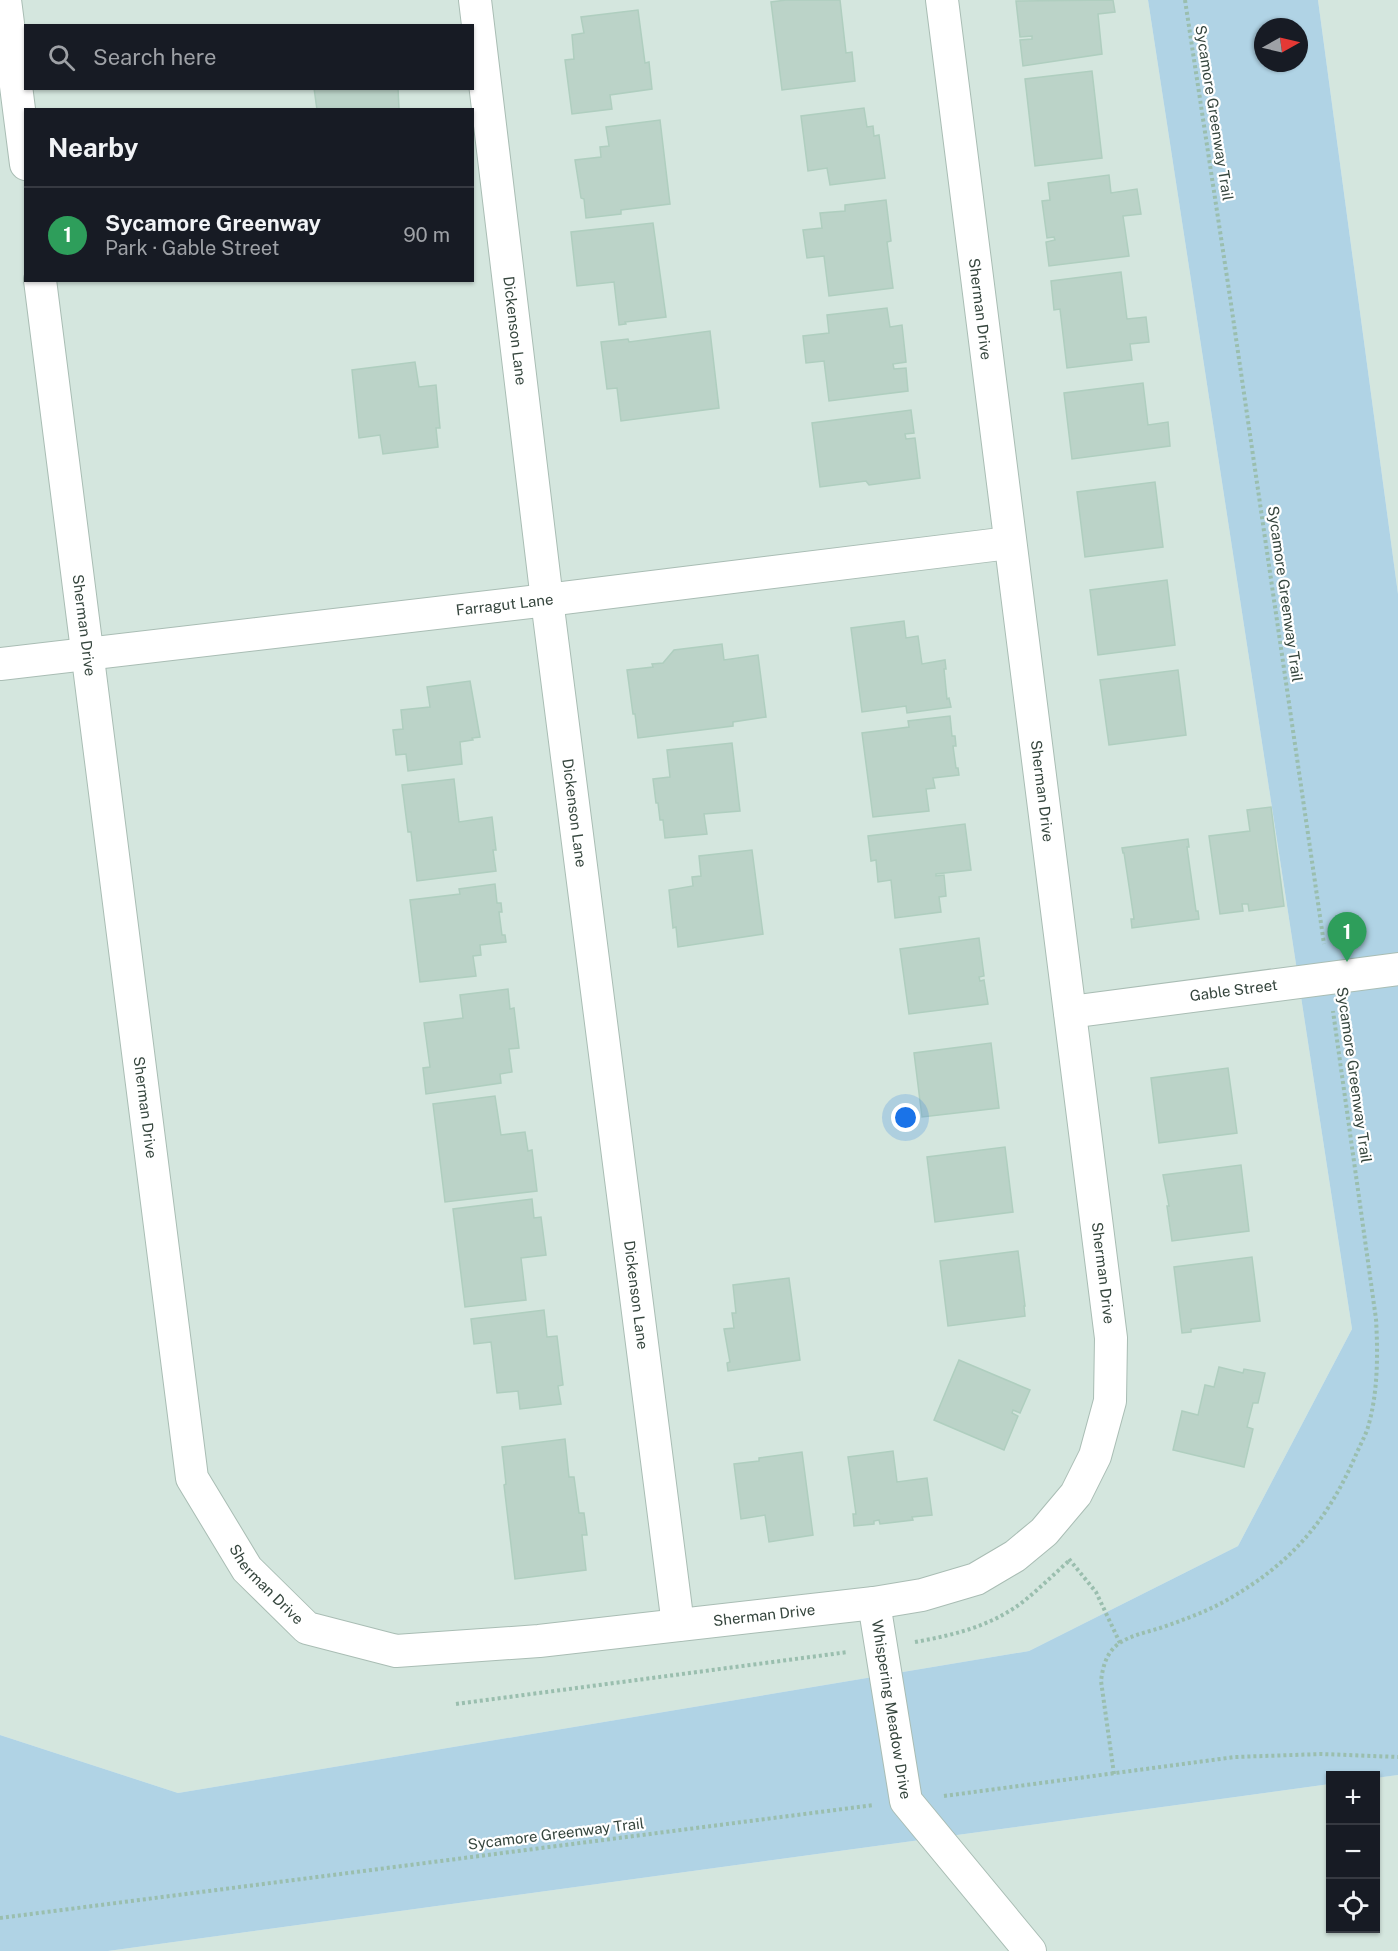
<!DOCTYPE html>
<html lang="en">
<head>
<meta charset="utf-8">
<style>
	body { margin:0; font-family:"Public Sans",sans-serif; background:#242831; color:#f1f3f6 }
	.controls { position:absolute; right:18px; bottom:18px; display:grid; overflow:hidden; border-radius:0px; box-shadow:0 2px 4px #0004 }
	.controls button { width:54px; height:54px; display:grid; place-items:center; padding:0; border:0; border-bottom:2px solid #363941; background:#171b24; color:#f1f3f6; font:30px sans-serif }
	.compass { position:absolute; left:1254px; top:18px; width:54px; height:54px; border-radius:50%; background:#171b24; box-shadow:0 2px 4px #0004; rotate:82deg }
	.you { position:absolute; left:906px; top:1118px; width:21px; height:21px; margin:-15px; border:4px solid #fff; border-radius:50%; background:#1a73e8; box-shadow:0 0 0 9px #1a73e833 }
	.badge { display:grid; place-items:center; width:39px; height:39px; border-radius:50%; background:#8c9099; color:#fff; font-size:20px; font-weight:700 }
	.pin { position:absolute; translate:-50% -50px; filter:drop-shadow(0 2px 3px #0008) }
	.pin::after { content:''; position:absolute; top:32px; width:21px; height:18px; background:inherit; clip-path:polygon(0 0,100% 0,50% 100%) }
	.list { margin:0; padding:0; list-style:none }
	h2 { display:flex; justify-content:space-between; align-items:center; height:78px; margin:0; padding:0 24px; font-size:26px }
	h2 small { font-size:20px; font-weight:400; color:#9ea1a6 }
	.list li { display:grid; grid-template-columns:39px 1fr auto; gap:18px; align-items:center; box-sizing:border-box; height:96px; padding:0 24px; border-top:2px solid #363941 }
	.list b { display:block; font-size:22px; white-space:nowrap }
	.list p { margin:0; font-size:20px; white-space:nowrap; color:#9ea1a6 }
	.list em { font-size:20px; font-style:normal; color:#9ea1a6 }
	.icon { flex:none; width:33px; height:33px; fill:none; stroke:currentColor; stroke-width:2; stroke-linecap:round; stroke-linejoin:round }
	.map { position:relative; flex:none; width:1398px; height:1951px; overflow:hidden }
	.search { position:absolute; background:#171b24; box-shadow:0 2px 4px #0004; left:24px; top:24px; width:450px; height:66px; display:flex; align-items:center; gap:15px; box-sizing:border-box; padding:0 21px; border-radius:0px; color:#9ea1a6; font-size:22px }
	.panel { position:absolute; background:#171b24; box-shadow:0 2px 4px #0004; left:24px; top:108px; width:450px; height:174px; border-radius:0px }
	.map>svg:first-child { display:block }
	.residential { fill:#d4e6de; fill-rule:evenodd }
	.green { fill:#b0d3e5; fill-rule:evenodd }
	.building { fill:#bbd3c8; stroke:#afcebf; stroke-width:1.5 }
	.lines { fill:none; stroke-linecap:round; stroke-linejoin:round }
	.street-casing { stroke:#a9bdb4; stroke-width:34 }
	.path { stroke:#9abeae; stroke-width:4; stroke-dasharray:3 3; stroke-linecap:butt }
	.street { stroke:#fff; stroke-width:32 }
	.labels { text-anchor:middle; stroke-width:4.5; stroke-linejoin:round; paint-order:stroke }
	.street-label { font-size:15px; fill:#35453d; stroke:#fff }
</style>
</head>
<body>
<div class="map">
<svg width="1398" height="1951" viewBox="0 0 1398 1951">
	<rect width="100%" height="100%" fill="#e6f2ed"/>
	<g class="residential">
		<path d="M0,0H1148L1352,1329L1238,1546L1029,1651L178,1793L0,1735ZM26,26H472V88H26ZM26,110H472V280H26Z"/>
		<polygon points="1318,0 1398,0 1398,594"/>
		<polygon points="1398,1775 1398,1951 108,1951 1330,1784 1330,1928 1376,1928 1376,1778"/>
	</g>
	<path class="green" d="M1148,0H1318L1398,594V1775L1376,1778V1776H1330V1784L108,1951H0V1735L178,1793L1029,1651L1238,1546L1352,1329ZM1263,27H1299V63H1263Z"/>
	<g class="building">
		<polygon points="786,0 840,0 846,53 852,52 855,81 782,90 771,2"/>
		<polygon points="1113,0 1115,12 1098,14 1102,54 1023,66 1020,40 1032,39 1032,36 1020,37 1016,1"/>
		<polygon points="638,10 645,63 649,62 652,89 610,95 612,109 572,114 565,60 574,59 572,35 584,33 581,17"/>
		<polygon points="1092,71 1102,158 1035,166 1025,79"/>
		<polygon points="314,88 398,88 399,109 317,110"/>
		<polygon points="864,108 867,127 873,126 874,136 879,135 885,178 830,185 827,168 808,171 801,116"/>
		<polygon points="660,120 670,204 621,210 621,214 586,218 584,199 581,198 575,160 601,157 600,147 609,146 606,127"/>
		<polygon points="1109,175 1111,193 1137,189 1141,214 1123,216 1129,256 1049,266 1046,242 1055,240 1054,237 1047,238 1042,201 1050,200 1048,183"/>
		<polygon points="886,200 891,241 887,242 893,288 829,296 824,256 807,258 803,230 822,228 820,213 845,211 845,205"/>
		<polygon points="653,223 666,317 625,322 626,324 619,325 614,282 577,286 571,232"/>
		<polygon points="1121,272 1127,319 1146,317 1149,342 1130,344 1132,360 1067,368 1060,309 1054,310 1051,281"/>
		<polygon points="887,308 890,327 902,325 906,362 893,364 894,369 906,368 908,391 829,401 824,361 806,363 803,336 829,333 827,315"/>
		<polygon points="710,331 719,408 621,421 617,388 607,389 601,342 628,339 629,342"/>
		<polygon points="415,362 419,387 436,385 440,428 436,428 438,447 383,454 380,435 359,438 352,370"/>
		<polygon points="1143,383 1148,425 1168,422 1170,446 1072,459 1064,393"/>
		<polygon points="911,410 914,433 905,434 906,439 915,438 920,478 869,485 866,481 820,487 812,423"/>
		<polygon points="1155,482 1163,547 1085,557 1077,492"/>
		<polygon points="1167,580 1175,645 1098,655 1090,590"/>
		<polygon points="904,621 906,638 918,636 922,664 945,660 946,669 944,669 947,699 949,698 951,707 907,713 906,706 862,712 851,628"/>
		<polygon points="722,644 724,660 758,655 766,717 733,722 733,726 638,738 635,714 633,714 627,670 653,667 652,664 663,663 674,650"/>
		<polygon points="1178,670 1186,735 1109,745 1100,680"/>
		<polygon points="470,681 480,737 472,738 473,740 460,742 462,764 408,771 406,754 396,755 393,730 403,729 401,710 430,707 427,687"/>
		<polygon points="950,716 952,736 955,736 956,746 953,746 956,768 958,768 959,775 933,778 935,788 926,789 929,811 873,817 862,733 909,727 908,721"/>
		<polygon points="732,743 740,811 704,814 707,834 665,838 663,820 660,820 658,803 656,803 653,779 670,777 667,750"/>
		<polygon points="454,779 459,822 492,817 496,850 493,850 496,871 417,881 411,832 408,832 402,785"/>
		<polygon points="1271,807 1284,906 1249,911 1248,904 1242,904 1243,911 1220,914 1209,836 1250,831 1247,810"/>
		<polygon points="965,824 971,870 936,874 936,876 944,875 946,896 939,897 941,912 895,918 891,880 878,882 876,860 871,861 868,836"/>
		<polygon points="1188,839 1189,847 1187,847 1196,911 1198,911 1199,919 1132,928 1131,919 1134,919 1124,853 1123,853 1122,848"/>
		<polygon points="752,850 763,934 678,947 676,927 673,928 669,890 693,886 692,877 701,876 699,856"/>
		<polygon points="495,884 497,903 501,903 502,912 499,912 502,935 505,935 506,942 480,945 481,955 473,956 476,976 420,982 410,900 460,894 459,889"/>
		<polygon points="979,938 984,976 979,977 980,981 984,980 988,1004 909,1014 900,949"/>
		<polygon points="508,989 510,1009 514,1008 519,1048 509,1049 512,1072 500,1074 501,1083 426,1094 423,1068 430,1067 424,1023 463,1018 460,995"/>
		<polygon points="991,1043 999,1108 922,1117 914,1053"/>
		<polygon points="1228,1068 1237,1133 1159,1143 1151,1078"/>
		<polygon points="495,1096 501,1135 525,1132 528,1151 532,1150 537,1191 445,1202 433,1104"/>
		<polygon points="1005,1147 1013,1212 935,1222 927,1157"/>
		<polygon points="1241,1165 1249,1231 1172,1241 1167,1206 1169,1206 1163,1175"/>
		<polygon points="532,1199 534,1218 541,1217 546,1255 521,1258 526,1300 465,1307 453,1209"/>
		<polygon points="1018,1251 1025,1306 1024,1306 1025,1316 948,1326 940,1261"/>
		<polygon points="1252,1257 1260,1321 1191,1329 1191,1332 1182,1333 1174,1267"/>
		<polygon points="789,1278 800,1360 728,1371 727,1363 730,1362 724,1329 734,1328 732,1313 736,1313 733,1285"/>
		<polygon points="544,1310 547,1337 557,1336 563,1385 558,1386 561,1404 520,1409 518,1391 497,1393 491,1342 474,1344 471,1319"/>
		<polygon points="959,1360 1030,1390 1020,1413 1013,1410 1012,1413 1018,1416 1004,1450 934,1420"/>
		<polygon points="1219,1367 1243,1373 1244,1369 1265,1373 1258,1403 1253,1403 1247,1427 1253,1429 1244,1467 1173,1450 1182,1411 1198,1415 1205,1385 1214,1387"/>
		<polygon points="565,1439 569,1477 574,1477 579,1513 584,1513 587,1535 582,1535 586,1570 515,1579 504,1485 506,1484 502,1447"/>
		<polygon points="893,1451 897,1482 927,1478 932,1515 912,1517 913,1520 880,1524 879,1520 874,1521 874,1524 854,1526 853,1514 856,1514 848,1457"/>
		<polygon points="802,1452 813,1535 769,1542 765,1515 741,1519 734,1464 759,1461 759,1458"/>
	</g>
	<g class="lines">
		<defs>
			<g id="street">
				<polyline points="5,0 26,164"/>
				<path id="s1" d="M475,0L547,600L678,1625"/>
				<path id="s2" d="M40,280L192,1478L247,1569L307,1628L396,1651L539,1641L874,1603L922,1595L976,1579L1015,1556L1044,1532L1076,1494L1095,1456L1110,1401L1111,1338L942,0"/>
				<path id="s3" d="M0,664L547,600L1009,543"/>
				<path id="s4" d="M1070,1012L1398,969"/>
				<path id="s5" d="M874,1603L906,1801L1030,1951"/>
			</g>
		</defs>
		<use href="#street" class="street-casing"/>
		<g class="path">
			<polyline points="1185,0 1230,297 1324,944"/>
			<polyline points="1069,1559 1096,1592 1120,1643"/>
			<path d="M915,1642C954,1635 992,1626 1024,1601C1040,1588 1054,1574 1070,1560"/>
			<polyline points="456,1704 848,1652"/>
			<path d="M1114,1774L1101,1681C1103,1665 1107,1651 1121,1642C1133,1635 1147,1632 1160,1628C1183,1620 1206,1612 1227,1600C1290,1564 1326,1523 1355,1457C1359,1447 1365,1437 1368,1427C1378,1393 1378,1354 1376,1319L1333,1011"/>
			<polyline points="944,1796 1235,1757 1322,1754 1398,1757"/>
			<polyline points="0,1918 874,1805"/>
		</g>
		<use href="#street" class="street"/>
	</g>
	<g class="labels">
		<g class="street-label">
			<text transform="translate(1214 113) rotate(81)" y="5">Sycamore Greenway Trail</text>
			<text transform="translate(980 309) rotate(83)" y="5">Sherman Drive</text>
			<text dy="5" stroke="none"><textPath href="#s1" startOffset="333">Dickenson Lane</textPath></text>
			<text transform="translate(1285 594) rotate(82)" y="5">Sycamore Greenway Trail</text>
			<text dy="5" stroke="none"><textPath href="#s3" startOffset="508">Farragut Lane</textPath></text>
			<text dy="5" stroke="none"><textPath href="#s2" startOffset="348">Sherman Drive</textPath></text>
			<text transform="translate(1042 791) rotate(83)" y="5">Sherman Drive</text>
			<text dy="5" stroke="none"><textPath href="#s1" startOffset="819">Dickenson Lane</textPath></text>
			<text dy="5" stroke="none"><textPath href="#s4" startOffset="165">Gable Street</textPath></text>
			<text transform="translate(1354 1075) rotate(82)" y="5">Sycamore Greenway Trail</text>
			<text dy="5" stroke="none"><textPath href="#s2" startOffset="834">Sherman Drive</textPath></text>
			<text transform="translate(1103 1273) rotate(83)" y="5">Sherman Drive</text>
			<text dy="5" stroke="none"><textPath href="#s1" startOffset="1305">Dickenson Lane</textPath></text>
			<text dy="5" stroke="none"><textPath href="#s2" startOffset="1338">Sherman Drive</textPath></text>
			<text dy="5" stroke="none"><textPath href="#s2" startOffset="1860">Sherman Drive</textPath></text>
			<text dy="5" stroke="none"><textPath href="#s5" startOffset="108">Whispering Meadow Drive</textPath></text>
			<text transform="translate(556 1834) rotate(-7)" y="5">Sycamore Greenway Trail</text>
		</g>
	</g>
</svg>
<div class="controls">
<button>+</button>
<button>−</button>
<button><svg class="icon" aria-label="locate" viewBox="0 0 24 24"><circle cx="12" cy="12" r="6"/><path d="M12 2v4M12 18v4M2 12h4M18 12h4"/></svg></button>
</div>
<svg class="compass" viewBox="-18 -18 36 36"><path d="M0-13l5 13h-10z" fill="#e53935"/><path d="M0 13l5-13h-10z" fill="#9ea1a6"/></svg>
<div class="you"></div>
<div class="pin badge" style="left:1347px;top:962px;background:#2e9e5b">1</div>
<div class="search"><svg class="icon" aria-label="search" viewBox="0 0 24 24"><circle cx="10" cy="10" r="6"/><path d="M15 15l6 6"/></svg>Search here</div>
<section class="panel">
<h2>Nearby<small></small></h2>
<ul class="list">
<li><span class="badge" style="background:#2e9e5b">1</span><div><b>Sycamore Greenway</b><p>Park · Gable Street</p></div><em>90 m</em></li>
</ul>
</section>
</div>
</body>
</html>
